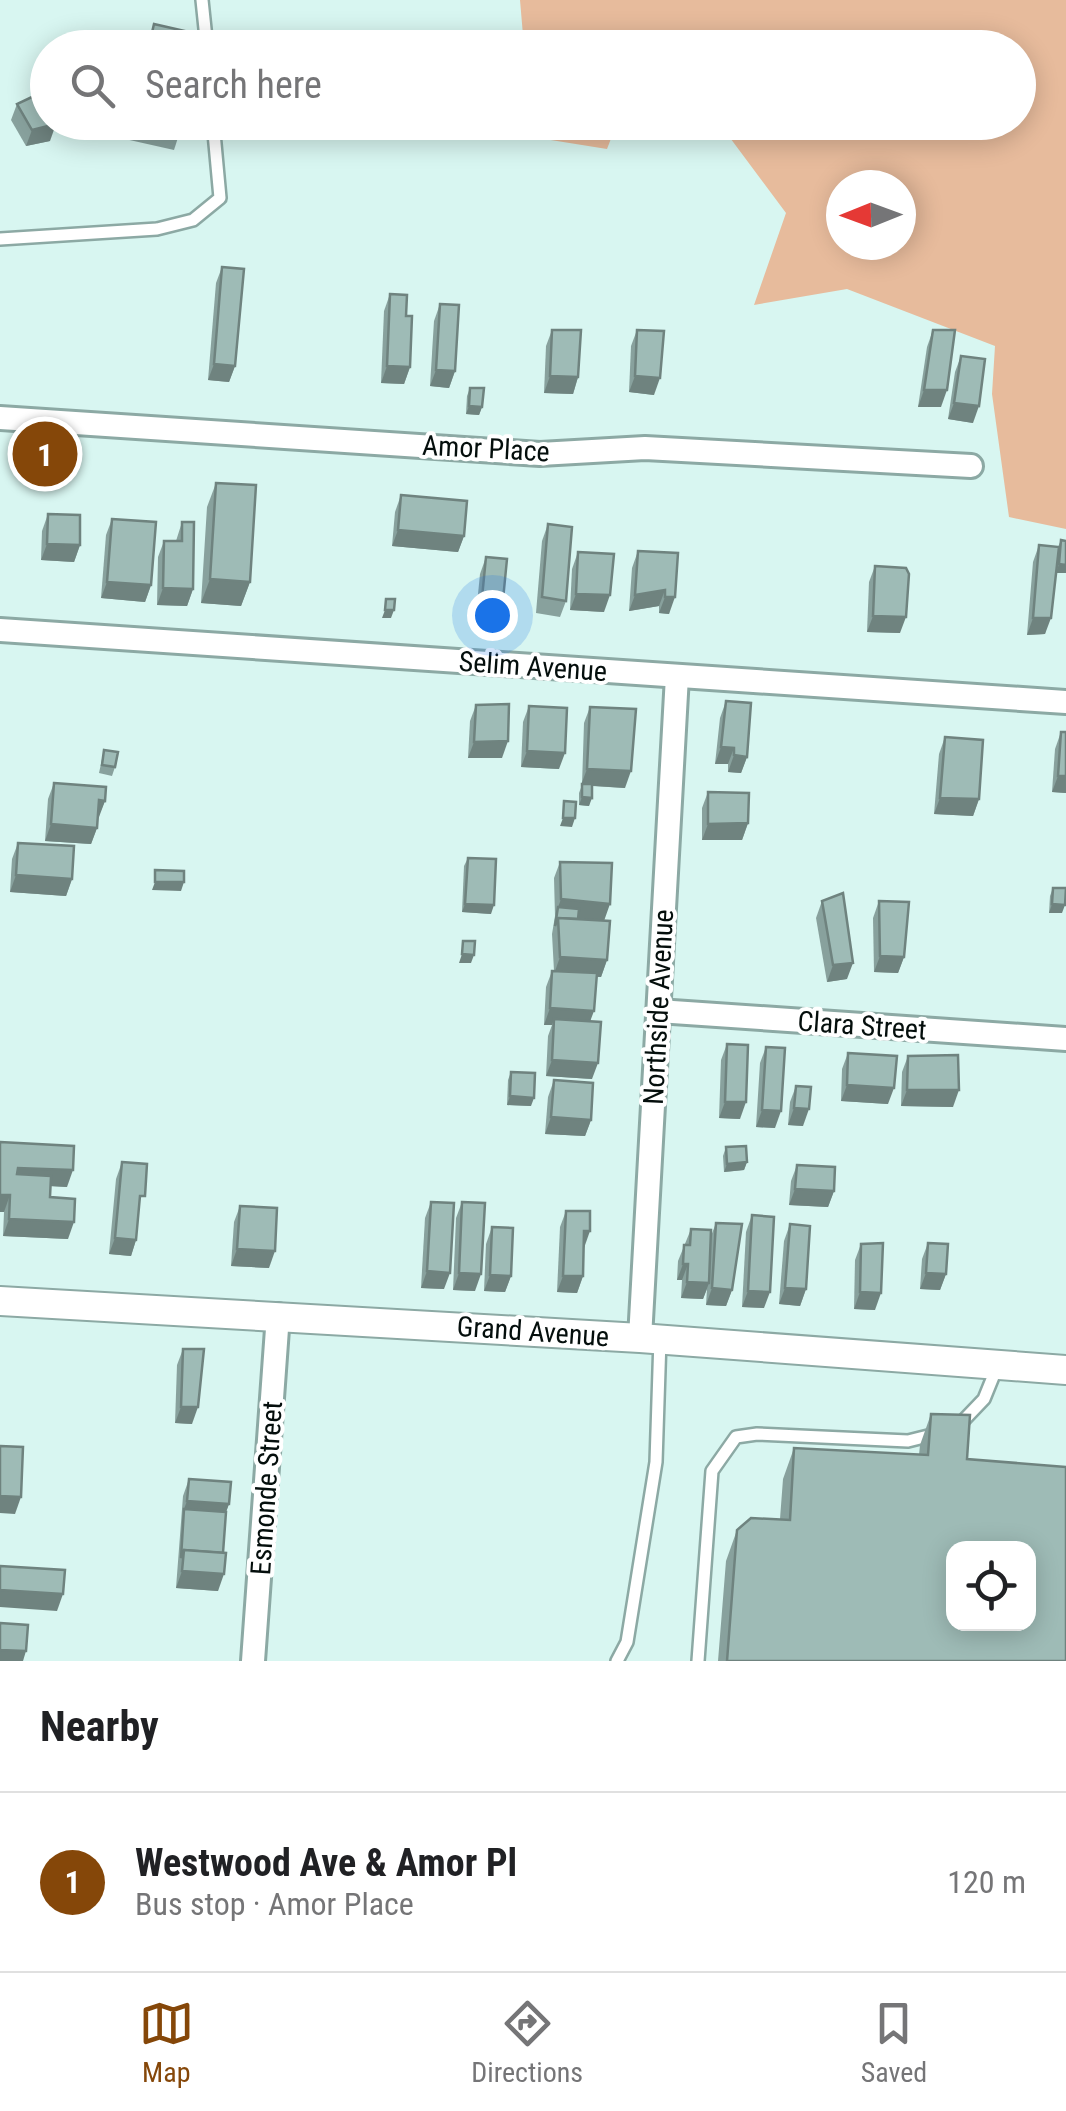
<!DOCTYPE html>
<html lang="en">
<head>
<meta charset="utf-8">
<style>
	body { margin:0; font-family:"Roboto Condensed",sans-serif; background:#f2f2f2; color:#202124 }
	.controls { position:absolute; right:30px; bottom:30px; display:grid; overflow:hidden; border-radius:20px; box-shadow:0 5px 25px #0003 }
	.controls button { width:90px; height:90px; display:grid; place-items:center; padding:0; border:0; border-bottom:2px solid #e0e0e0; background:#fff; color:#202124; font:50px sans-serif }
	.compass { position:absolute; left:826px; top:170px; width:90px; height:90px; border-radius:50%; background:#fff; box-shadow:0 5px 25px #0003; rotate:269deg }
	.you { position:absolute; left:492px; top:615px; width:35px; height:35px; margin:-25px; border:8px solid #fff; border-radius:50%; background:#1a73e8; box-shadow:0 0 0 15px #1a73e833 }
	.badge { display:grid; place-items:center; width:65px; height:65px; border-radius:50%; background:#854709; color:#fff; font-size:32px; font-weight:700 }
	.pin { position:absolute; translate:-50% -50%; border:5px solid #fff; box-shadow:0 2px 10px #0006 }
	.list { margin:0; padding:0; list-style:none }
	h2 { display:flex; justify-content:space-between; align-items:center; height:130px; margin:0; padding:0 40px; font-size:42px }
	h2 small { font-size:32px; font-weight:400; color:#757577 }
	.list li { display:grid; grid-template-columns:65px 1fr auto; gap:30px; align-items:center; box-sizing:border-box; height:180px; padding:0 40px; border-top:2px solid #e0e0e0 }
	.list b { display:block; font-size:38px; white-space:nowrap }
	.list p { margin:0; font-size:32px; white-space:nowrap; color:#757577 }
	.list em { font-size:32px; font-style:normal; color:#757577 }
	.icon { flex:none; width:55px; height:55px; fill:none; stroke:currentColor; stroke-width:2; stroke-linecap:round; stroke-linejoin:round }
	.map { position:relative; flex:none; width:1066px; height:1661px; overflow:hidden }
	.search { position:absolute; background:#fff; box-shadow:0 5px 25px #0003; left:30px; right:30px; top:30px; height:110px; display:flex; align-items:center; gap:25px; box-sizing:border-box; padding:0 35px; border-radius:55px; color:#757577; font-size:38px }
	.sheet { height:310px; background:#fff }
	nav { display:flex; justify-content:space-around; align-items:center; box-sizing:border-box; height:140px; border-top:2px solid #e0e0e0; background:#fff; font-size:28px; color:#757577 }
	nav a { display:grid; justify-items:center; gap:5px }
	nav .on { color:#854709 }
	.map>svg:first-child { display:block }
	.green { fill:#e7bb9c; fill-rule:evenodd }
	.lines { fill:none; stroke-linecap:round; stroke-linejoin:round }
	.service-casing { stroke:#8ca9a4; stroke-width:16 }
	.minor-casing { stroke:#8ca9a4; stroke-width:28 }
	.tertiary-casing { stroke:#8ca9a4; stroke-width:32 }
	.service { stroke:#fff; stroke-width:11 }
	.minor { stroke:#fff; stroke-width:22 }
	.tertiary { stroke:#fff; stroke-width:28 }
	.wall { fill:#88a19d }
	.shaded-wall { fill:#6f837f }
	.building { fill:#9ebbb6; stroke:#6f837f; stroke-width:2.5; fill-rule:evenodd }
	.labels { text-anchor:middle; stroke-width:8; stroke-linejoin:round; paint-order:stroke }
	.street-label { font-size:28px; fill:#040e0c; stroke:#fff }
</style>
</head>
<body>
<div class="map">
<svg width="1066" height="1661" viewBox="0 0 1066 1661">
	<rect width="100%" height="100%" fill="#d8f6f1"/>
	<g class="green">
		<path d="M520,0H1066V529L1009,517L992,394L995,346L847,289L754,305L786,213L719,123L1018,122V48H662L651,33L645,47H524ZM841,185H901V245H841Z"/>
		<polygon points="531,123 531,122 617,123 607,149 532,137"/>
	</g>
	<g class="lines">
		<defs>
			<g id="service">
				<polyline points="202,0 207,48"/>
				<polyline points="0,239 157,229 193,220 220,198 213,122"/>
				<polyline points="962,1422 984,1399 997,1367"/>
				<polyline points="617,1661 627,1642 656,1462 660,1339"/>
				<polyline points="698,1661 712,1471 736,1437 757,1434 908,1441 936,1434"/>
			</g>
			<g id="minor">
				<polyline points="0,418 540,454 645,448 971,466"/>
				<polyline points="0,630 1066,702"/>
				<polyline points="658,1011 1066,1039"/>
				<polyline points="640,1338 677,676"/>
				<polyline points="253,1661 278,1315"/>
			</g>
			<polyline id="tertiary" points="0,1301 640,1338 1066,1370"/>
		</defs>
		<use href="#service" class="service-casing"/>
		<use href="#minor" class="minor-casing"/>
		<use href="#tertiary" class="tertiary-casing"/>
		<use href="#service" class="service"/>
		<use href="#minor" class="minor"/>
		<use href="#tertiary" class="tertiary"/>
	</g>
	<g class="wall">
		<polygon points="17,104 50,141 26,146 11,120"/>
		<polygon points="129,122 183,122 174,150 125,139"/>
		<polygon points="222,267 235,366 229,382 208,380 216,283"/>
		<polygon points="390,294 406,316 410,367 404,384 381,383 384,311"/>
		<polygon points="440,304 455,371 449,388 430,386 434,321"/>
		<polygon points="552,330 578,377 573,394 544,393 546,346"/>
		<polygon points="637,330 654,395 629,392 631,346"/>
		<polygon points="933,330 941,407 918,407 927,347"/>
		<polygon points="961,356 973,423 948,419 955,372"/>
		<polygon points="470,388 482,407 479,415 466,414 467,396"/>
		<polygon points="216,483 250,582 241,606 201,603 207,507"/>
		<polygon points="401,495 464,536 458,552 392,546 395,512"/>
		<polygon points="48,514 80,545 74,562 41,560 42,531"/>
		<polygon points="112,519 151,585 145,602 101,598 106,535"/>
		<polygon points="182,522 193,589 187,606 157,605 158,557 164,541 176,541"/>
		<polygon points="548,524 566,601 560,617 536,613 542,541"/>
		<polygon points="1061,540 1066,573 1056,573 1045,634 1027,635 1033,562 1039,545 1058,547"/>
		<polygon points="638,551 678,553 669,614 659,613 659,606 629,611 632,568"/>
		<polygon points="578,552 604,612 570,610 572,569"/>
		<polygon points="486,557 496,626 475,624 480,574"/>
		<polygon points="875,566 900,633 867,632 869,582"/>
		<polygon points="726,701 747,757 741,773 728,772 728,764 715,764 720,718"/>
		<polygon points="476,705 502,758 468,758 470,721"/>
		<polygon points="529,706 559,769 521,767 523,722"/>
		<polygon points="590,707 625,788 592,786 589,806 579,805 579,793 582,785 584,723"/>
		<polygon points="1061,732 1066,732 1066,793 1052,792 1055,749"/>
		<polygon points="945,737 979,799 973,816 934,814 939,754"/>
		<polygon points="104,750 115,767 112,776 99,773"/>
		<polygon points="54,783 105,801 98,817 97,828 91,844 45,841 48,799"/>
		<polygon points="708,792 748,823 742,840 702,840 702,808"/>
		<polygon points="18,843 72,879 66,896 10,892 12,859"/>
		<polygon points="468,858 491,914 462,912 464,866"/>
		<polygon points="560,862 604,921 607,960 601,977 596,977 590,1022 592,1079 546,1076 548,1036 552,1025 544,1025 546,987 552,971 554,971 552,934 555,916 554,878"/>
		<polygon points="1053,888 1062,913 1049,913 1050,896"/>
		<polygon points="822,901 847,979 827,982 816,918"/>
		<polygon points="879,901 904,957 898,973 874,972 873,918"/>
		<polygon points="727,1044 740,1119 719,1118 721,1060"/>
		<polygon points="766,1047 775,1128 756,1127 760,1063"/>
		<polygon points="848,1053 888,1104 841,1101 842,1069"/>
		<polygon points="908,1056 953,1107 901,1106 902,1072"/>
		<polygon points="511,1072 531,1106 507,1105 508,1080"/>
		<polygon points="554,1080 591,1120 585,1136 545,1134 548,1097"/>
		<polygon points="796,1086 803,1126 788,1125 790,1102"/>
		<polygon points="0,1142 67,1187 51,1186 50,1197 68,1239 3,1236 4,1212"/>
		<polygon points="726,1147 747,1162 744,1170 724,1172 723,1156"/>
		<polygon points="122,1162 136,1240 131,1256 109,1254 116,1179"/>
		<polygon points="797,1165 834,1191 828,1207 789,1205 791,1181"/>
		<polygon points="431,1202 444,1289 421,1288 425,1218"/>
		<polygon points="462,1202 475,1291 453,1290 456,1218"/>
		<polygon points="240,1206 269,1268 231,1266 234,1222"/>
		<polygon points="566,1211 584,1248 583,1276 577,1293 557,1292 560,1227"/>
		<polygon points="752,1215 764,1308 742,1307 746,1232"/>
		<polygon points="716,1223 732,1290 726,1306 706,1305 707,1289 703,1299 681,1298 682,1280 677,1280 678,1261 691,1229 711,1236"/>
		<polygon points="790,1224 806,1289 800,1306 779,1304 784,1241"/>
		<polygon points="492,1227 511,1276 505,1292 484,1291 486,1244"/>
		<polygon points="928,1243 946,1274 940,1290 920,1289 922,1259"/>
		<polygon points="861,1244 875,1310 854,1309 855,1260"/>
		<polygon points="183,1349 192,1424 175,1423 177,1365"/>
		<polygon points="931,1414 967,1459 1066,1661 718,1661 726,1561 737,1530 780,1519 783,1479 794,1448 919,1455 920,1445"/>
		<polygon points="189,1479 229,1504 226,1512 218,1591 176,1588 183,1496"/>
	</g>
	<g class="shaded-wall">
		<polygon points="56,124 50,141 26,146 32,130"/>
		<polygon points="214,364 235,366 229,382 208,380"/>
		<polygon points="387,366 410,367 404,384 381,383"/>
		<polygon points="436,370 455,371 449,388 430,386"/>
		<polygon points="550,376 578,377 573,394 544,393"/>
		<polygon points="635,376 660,378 654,395 629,392"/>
		<polygon points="924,390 947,390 941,407 918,407"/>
		<polygon points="954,403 979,406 973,423 948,419"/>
		<polygon points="469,406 482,407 479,415 466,414"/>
		<polygon points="398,530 464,536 458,552 392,546"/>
		<polygon points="47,544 80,545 74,562 41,560"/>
		<polygon points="1059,564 1066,565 1066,573 1056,573"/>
		<polygon points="210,579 250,582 241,606 201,603"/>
		<polygon points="107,582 151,585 145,602 101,598"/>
		<polygon points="163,588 193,589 187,606 157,605"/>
		<polygon points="665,590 659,606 629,611 635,595"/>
		<polygon points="576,594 610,595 604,612 570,610"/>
		<polygon points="665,597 675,597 669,614 659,613"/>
		<polygon points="481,608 502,610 496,626 475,624"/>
		<polygon points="385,610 394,610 391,618 382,618"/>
		<polygon points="873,616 906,617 900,633 867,632"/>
		<polygon points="1033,618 1051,618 1045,634 1027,635"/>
		<polygon points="508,741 502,758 468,758 474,742"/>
		<polygon points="721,747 734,748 728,764 715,764"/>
		<polygon points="527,751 565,753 559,769 521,767"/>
		<polygon points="734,755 747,757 741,773 728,772"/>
		<polygon points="587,769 631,771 625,788 581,785"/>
		<polygon points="1058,776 1066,776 1066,793 1052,792"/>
		<polygon points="582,797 592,798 589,806 579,805"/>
		<polygon points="940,798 979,799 973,816 934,814"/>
		<polygon points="99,800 105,801 99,817 93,817"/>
		<polygon points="563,818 575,818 572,827 560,826"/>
		<polygon points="748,823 742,840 702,840 708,824"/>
		<polygon points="51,824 97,828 91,844 45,841"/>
		<polygon points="16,875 72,879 66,896 10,892"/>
		<polygon points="155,882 184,882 181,891 152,890"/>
		<polygon points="561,899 610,904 604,921 556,916 558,907 555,916"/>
		<polygon points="465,904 494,905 491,914 462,912"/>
		<polygon points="1052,904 1065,905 1062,913 1049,913"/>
		<polygon points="462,954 474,955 471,963 459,963"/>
		<polygon points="880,956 904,957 898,973 874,972"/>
		<polygon points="560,957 607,960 601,977 554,974"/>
		<polygon points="853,963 847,979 827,982 833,965"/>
		<polygon points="550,1008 594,1011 588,1027 554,1019 552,1025 544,1025"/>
		<polygon points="552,1060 598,1063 592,1079 546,1076"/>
		<polygon points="847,1085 894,1088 888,1104 841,1101"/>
		<polygon points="907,1090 959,1090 953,1107 901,1106"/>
		<polygon points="510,1096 534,1098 531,1106 507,1105"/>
		<polygon points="725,1102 746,1102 740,1119 719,1118"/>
		<polygon points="794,1108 809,1109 803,1126 788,1125"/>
		<polygon points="762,1110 781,1111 775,1128 756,1127"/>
		<polygon points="551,1117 591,1120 585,1136 545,1134"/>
		<polygon points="747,1162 744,1170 724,1172 727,1164"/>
		<polygon points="18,1168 73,1170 67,1187 12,1184"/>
		<polygon points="795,1189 834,1191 828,1207 789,1205"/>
		<polygon points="0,1195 10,1195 4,1212 0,1212"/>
		<polygon points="9,1219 74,1222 68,1239 3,1236"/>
		<polygon points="584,1231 590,1231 584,1248"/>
		<polygon points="115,1238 136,1240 131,1256 109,1254"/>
		<polygon points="237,1249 275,1251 269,1268 231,1266"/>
		<polygon points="683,1264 688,1264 682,1280 677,1280"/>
		<polygon points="427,1271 450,1273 444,1289 421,1288"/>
		<polygon points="459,1273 481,1274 475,1291 453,1290"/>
		<polygon points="926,1273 946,1274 940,1290 920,1289"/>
		<polygon points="490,1275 511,1276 505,1292 484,1291"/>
		<polygon points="563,1276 583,1276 577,1293 557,1292"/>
		<polygon points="687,1282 709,1283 703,1299 681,1298"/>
		<polygon points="712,1288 732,1290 726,1306 706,1305"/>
		<polygon points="785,1288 806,1289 800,1306 779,1304"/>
		<polygon points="748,1291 770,1292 764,1308 742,1307"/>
		<polygon points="860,1292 881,1293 875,1310 854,1309"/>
		<polygon points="181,1407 198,1407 192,1424 175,1423"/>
		<polygon points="0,1496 21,1497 15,1514 0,1513"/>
		<polygon points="187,1501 229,1504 223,1520 184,1509"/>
		<polygon points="182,1571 224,1574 218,1591 176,1588"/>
		<polygon points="0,1590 63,1594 57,1611 0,1607"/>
		<polygon points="0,1650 26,1651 23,1661 0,1661"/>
	</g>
	<g class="building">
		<polygon points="154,24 202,35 200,48 127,48 130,37 150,41"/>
		<polygon points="34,96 37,103 48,98 48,122 56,122 56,124 32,130 17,104"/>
		<polygon points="222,267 244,269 235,366 214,364"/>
		<polygon points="390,294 407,295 406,316 412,316 410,367 387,366"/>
		<polygon points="440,304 459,305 455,371 436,370"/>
		<polygon points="552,330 581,330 578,377 550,376"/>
		<polygon points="637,330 664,331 660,378 635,376"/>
		<polygon points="933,330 955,330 947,390 924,390"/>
		<polygon points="961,356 985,359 979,406 954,403"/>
		<polygon points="470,388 484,388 482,407 469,406"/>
		<polygon points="216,483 256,485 250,582 210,579"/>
		<polygon points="401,495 467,501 464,536 398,530"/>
		<polygon points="48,514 80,515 80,545 47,544"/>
		<polygon points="112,519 156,522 151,585 107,582"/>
		<polygon points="182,522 194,522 193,589 163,588 164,541 182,541"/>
		<polygon points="548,524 572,527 566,601 542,597"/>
		<polygon points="1061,540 1066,541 1066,565 1059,564"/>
		<polygon points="1039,545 1059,547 1051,618 1033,618"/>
		<polygon points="638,551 678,553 675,597 665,597 665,590 635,595"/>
		<polygon points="578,552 614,554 610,595 576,594"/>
		<polygon points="486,557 507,559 502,610 481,608"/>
		<polygon points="875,566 906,568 909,574 906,617 873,616"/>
		<polygon points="386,599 395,599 394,610 385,610"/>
		<polygon points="726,701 751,703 747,757 734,755 734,748 721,747"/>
		<polygon points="509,704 508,741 474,742 476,705"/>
		<polygon points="529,706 567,708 565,753 527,751"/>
		<polygon points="590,707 636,709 631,771 587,769"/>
		<polygon points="1061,732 1066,732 1066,776 1058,776"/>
		<polygon points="945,737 983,740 979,799 940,798"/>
		<polygon points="104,750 118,752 115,767 102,765"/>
		<polygon points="54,783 106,787 105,801 99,800 97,828 51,824"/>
		<polygon points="582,784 592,784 592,798 582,797"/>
		<polygon points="708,792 749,793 748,823 708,824"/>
		<polygon points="564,801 576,802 575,818 563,818"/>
		<polygon points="18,843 74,846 72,879 16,875"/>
		<polygon points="468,858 496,859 494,905 465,904"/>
		<polygon points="560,862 612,863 610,904 561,899"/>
		<polygon points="155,870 184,871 184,882 155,882"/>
		<polygon points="1053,888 1066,888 1065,905 1052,904"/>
		<polygon points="843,893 853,963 833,965 822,901"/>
		<polygon points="879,901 909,902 904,957 880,956"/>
		<polygon points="558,907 579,909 578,919 558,918 555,926"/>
		<polygon points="558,918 610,921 607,960 560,957"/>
		<polygon points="463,941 475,941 474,955 462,954"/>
		<polygon points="552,971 597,973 594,1011 550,1008"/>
		<polygon points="554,1019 601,1022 598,1063 552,1060"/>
		<polygon points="727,1044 748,1045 746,1102 725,1102"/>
		<polygon points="766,1047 785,1048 781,1111 762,1110"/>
		<polygon points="848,1053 897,1056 894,1088 847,1085"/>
		<polygon points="958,1055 959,1090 907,1090 908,1056"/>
		<polygon points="511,1072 535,1073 534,1098 510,1096"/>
		<polygon points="554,1080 593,1083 591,1120 551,1117"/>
		<polygon points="796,1086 811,1087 809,1109 794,1108"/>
		<polygon points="0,1142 74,1146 73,1170 18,1168 17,1174 51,1176 50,1197 75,1199 74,1222 9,1219 10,1195 0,1195"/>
		<polygon points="746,1146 747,1162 727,1164 726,1147"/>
		<polygon points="122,1162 147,1164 145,1196 140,1196 136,1240 115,1238"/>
		<polygon points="797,1165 835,1167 834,1191 795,1189"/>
		<polygon points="431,1202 454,1203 450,1273 427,1271"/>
		<polygon points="462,1202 485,1203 481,1274 459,1273"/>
		<polygon points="240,1206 277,1208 275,1251 237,1249"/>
		<polygon points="566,1211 590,1211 590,1231 584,1231 583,1276 563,1276"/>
		<polygon points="752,1215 774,1217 770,1292 748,1291"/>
		<polygon points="716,1223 742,1224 732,1290 712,1288"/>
		<polygon points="790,1224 810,1226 806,1289 785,1288"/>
		<polygon points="492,1227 513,1228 511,1276 490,1275"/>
		<polygon points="691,1229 711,1230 709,1283 687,1282 688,1264 683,1264 684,1245 690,1245"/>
		<polygon points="883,1243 881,1293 860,1292 861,1244"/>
		<polygon points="928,1243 948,1244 946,1274 926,1273"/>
		<polygon points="183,1349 204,1349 198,1407 181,1407"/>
		<path d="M931,1414L970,1415L967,1459L1066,1467V1661H727L737,1530L751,1518L790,1520L794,1448L928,1455ZM954,1548H1028V1624H954Z"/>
		<polygon points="0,1446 23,1447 21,1497 0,1496"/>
		<polygon points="189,1479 231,1482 229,1504 187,1501"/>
		<polygon points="184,1509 226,1512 223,1553 184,1550 181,1558"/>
		<polygon points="184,1550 226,1553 224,1574 182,1571"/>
		<polygon points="0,1566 65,1570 63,1594 0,1590"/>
		<polygon points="0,1623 28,1625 26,1651 0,1650"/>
	</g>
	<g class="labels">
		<g class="street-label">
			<text transform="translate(486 448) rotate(3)" y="10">Amor Place</text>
			<text transform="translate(533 666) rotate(4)" y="10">Selim Avenue</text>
			<text transform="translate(658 1007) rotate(-87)" y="10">Northside Avenue</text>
			<text transform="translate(862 1025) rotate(4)" y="10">Clara Street</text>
			<text transform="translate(533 1331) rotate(4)" y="10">Grand Avenue</text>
			<text transform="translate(266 1488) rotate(-86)" y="10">Esmonde Street</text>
		</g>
	</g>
</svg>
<div class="controls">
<button><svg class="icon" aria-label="locate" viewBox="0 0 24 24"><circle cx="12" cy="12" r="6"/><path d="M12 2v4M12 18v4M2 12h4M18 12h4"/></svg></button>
</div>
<svg class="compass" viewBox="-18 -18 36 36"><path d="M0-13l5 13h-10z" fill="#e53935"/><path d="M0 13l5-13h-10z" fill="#757577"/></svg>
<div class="you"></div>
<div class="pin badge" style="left:45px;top:454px">1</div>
<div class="search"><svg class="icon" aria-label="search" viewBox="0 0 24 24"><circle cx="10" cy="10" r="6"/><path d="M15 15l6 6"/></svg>Search here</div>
</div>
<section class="sheet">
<h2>Nearby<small></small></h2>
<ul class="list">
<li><span class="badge">1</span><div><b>Westwood Ave &amp; Amor Pl</b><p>Bus stop · Amor Place</p></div><em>120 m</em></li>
</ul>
</section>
<nav>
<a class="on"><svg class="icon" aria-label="map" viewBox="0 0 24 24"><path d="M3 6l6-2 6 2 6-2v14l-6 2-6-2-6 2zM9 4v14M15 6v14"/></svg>Map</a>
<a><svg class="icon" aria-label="directions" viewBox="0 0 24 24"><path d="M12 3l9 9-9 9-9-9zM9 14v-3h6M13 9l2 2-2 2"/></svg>Directions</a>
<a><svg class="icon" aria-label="saved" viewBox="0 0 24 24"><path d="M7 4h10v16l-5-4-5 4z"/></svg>Saved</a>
</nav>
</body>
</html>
